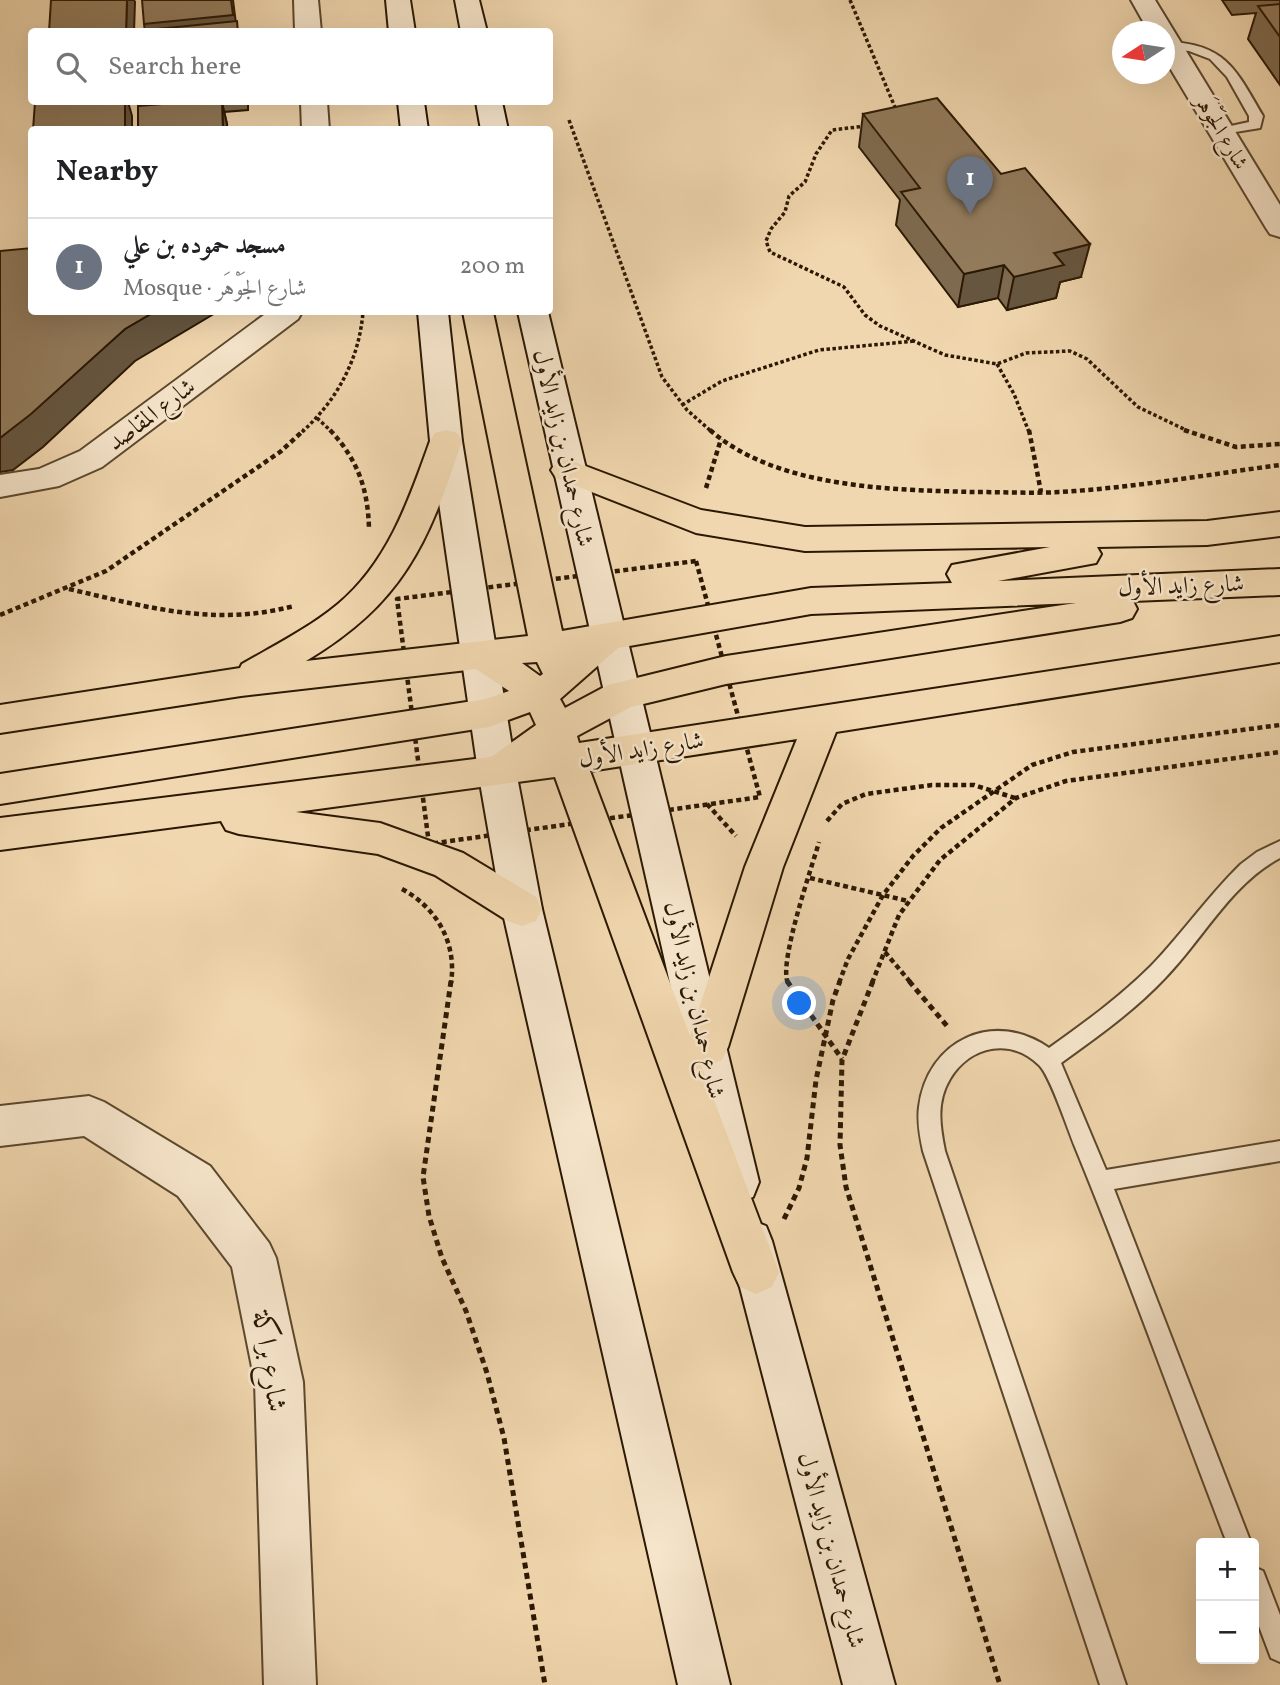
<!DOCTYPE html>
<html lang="en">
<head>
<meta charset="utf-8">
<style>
	body { margin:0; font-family:Vollkorn,Amiri,serif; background:#f2f2f2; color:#202124 }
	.controls { position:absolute; right:21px; bottom:21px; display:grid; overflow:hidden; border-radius:7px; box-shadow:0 7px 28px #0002 }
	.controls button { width:63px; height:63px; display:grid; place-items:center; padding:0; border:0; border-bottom:2px solid #e0e0e0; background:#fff; color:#202124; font:35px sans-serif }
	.compass { position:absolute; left:1112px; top:21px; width:63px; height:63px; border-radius:50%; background:#fff; box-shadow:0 7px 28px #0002; rotate:258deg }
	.you { position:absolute; left:800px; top:1004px; width:24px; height:24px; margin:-18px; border:5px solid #fff; border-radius:50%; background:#1a73e8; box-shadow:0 0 0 10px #1a73e833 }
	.badge { display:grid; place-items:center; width:46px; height:46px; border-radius:50%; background:#8f2418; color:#fff; font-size:23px; font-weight:700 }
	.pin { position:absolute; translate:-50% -58px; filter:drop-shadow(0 2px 4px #0008) }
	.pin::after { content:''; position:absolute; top:37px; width:24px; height:21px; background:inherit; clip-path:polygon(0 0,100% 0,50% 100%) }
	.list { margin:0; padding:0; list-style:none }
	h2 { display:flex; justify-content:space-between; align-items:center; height:91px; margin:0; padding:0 28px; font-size:30px }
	h2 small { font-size:23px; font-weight:400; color:#757577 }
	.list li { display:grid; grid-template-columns:46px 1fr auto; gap:21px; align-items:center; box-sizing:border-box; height:98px; padding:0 28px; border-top:2px solid #e0e0e0 }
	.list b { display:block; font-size:26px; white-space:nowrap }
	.list p { margin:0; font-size:23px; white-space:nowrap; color:#757577 }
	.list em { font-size:23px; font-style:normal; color:#757577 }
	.icon { flex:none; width:38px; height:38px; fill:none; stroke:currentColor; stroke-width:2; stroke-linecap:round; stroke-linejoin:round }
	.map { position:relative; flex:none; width:1280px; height:1685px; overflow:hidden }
	.search { position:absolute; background:#fff; box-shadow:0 7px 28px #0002; left:28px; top:28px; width:525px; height:77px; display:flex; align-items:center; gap:18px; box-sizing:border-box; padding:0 24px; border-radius:7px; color:#757577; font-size:26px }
	.panel { position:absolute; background:#fff; box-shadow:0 7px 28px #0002; left:28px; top:126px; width:525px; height:189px; border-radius:7px }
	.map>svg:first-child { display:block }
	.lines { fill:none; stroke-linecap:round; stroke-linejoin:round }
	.lane-casing { stroke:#5c482e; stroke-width:4 }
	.street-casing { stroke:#5c482e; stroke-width:4 }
	.secondary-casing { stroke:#2b1803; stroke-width:4 }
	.primary-casing { stroke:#2b1803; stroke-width:4 }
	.path-far2 { stroke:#2b1803; stroke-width:3.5; stroke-dasharray:3.5 2.5; stroke-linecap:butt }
	.path-far1 { stroke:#2b1803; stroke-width:4.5; stroke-dasharray:5 3.5; stroke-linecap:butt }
	.path { stroke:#2b1803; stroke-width:5; stroke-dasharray:6 4.5; stroke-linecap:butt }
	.lane { fill:#f6e5cb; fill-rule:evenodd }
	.street { fill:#f6e5cb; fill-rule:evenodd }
	.secondary { fill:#f6e5cb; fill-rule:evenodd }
	.primary { fill:#f1d7af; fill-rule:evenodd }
	.wall { fill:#7e6a4f; stroke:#2b1803; stroke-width:2 }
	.shaded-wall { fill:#665640; stroke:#2b1803; stroke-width:2 }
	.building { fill:#927b5c; stroke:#2b1803; stroke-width:2 }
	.labels { text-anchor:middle; stroke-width:5; stroke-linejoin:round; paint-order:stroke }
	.far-street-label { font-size:21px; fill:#2b1803; stroke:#f6e5cb }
	.street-label { font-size:24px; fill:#2b1803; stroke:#f6e5cb }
	.near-street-label { font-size:28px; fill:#2b1803; stroke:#f6e5cb }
</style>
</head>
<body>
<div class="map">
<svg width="1280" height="1685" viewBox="0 0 1280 1685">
	<rect width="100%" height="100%" fill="#f1d7af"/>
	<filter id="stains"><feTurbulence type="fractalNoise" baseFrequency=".00286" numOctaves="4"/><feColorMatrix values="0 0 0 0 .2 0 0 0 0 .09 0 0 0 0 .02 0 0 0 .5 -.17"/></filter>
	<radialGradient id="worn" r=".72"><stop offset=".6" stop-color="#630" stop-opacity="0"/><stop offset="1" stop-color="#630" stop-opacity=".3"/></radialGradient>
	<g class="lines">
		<defs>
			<g id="lane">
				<path d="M1171,42C1227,45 1237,72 1263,116L1260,128L1217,135V129L1249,122V116L1227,77L1210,59L1189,51L1166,49V43Z"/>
				<path d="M1280,841V858C1231,884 1203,939 1165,978C1134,1011 1097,1037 1061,1063L1106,1170L1280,1141V1161L1114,1189L1251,1543H1227C1176,1411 1129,1278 1075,1147C1068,1130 1050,1075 1039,1065C1010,1037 970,1046 950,1079C936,1102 940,1126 945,1151L1126,1685H1100L923,1151C920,1137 917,1122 919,1107C927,1040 994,1009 1049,1048C1084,1023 1120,997 1151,966C1182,934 1208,896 1241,864L1257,852Z"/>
				<polygon points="1254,1567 1263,1571 1280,1615 1280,1662 1271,1658 1254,1613"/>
			</g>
			<g id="street">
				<polygon points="294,0 318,0 321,32 295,32"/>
				<polygon points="1131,0 1155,0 1280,205 1280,237 1270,234 1266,228 1164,58 1164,32 1149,32"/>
				<polygon points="301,102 327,102 329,130 302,130"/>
				<polygon points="268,312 302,312 298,319 102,467 59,486 0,497 0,475 39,469 80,451"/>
				<polygon points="89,1096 104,1102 210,1166 269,1243 276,1258 303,1382 316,1685 264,1685 255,1382 232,1267 178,1196 84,1136 0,1146 0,1106"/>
			</g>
			<g id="secondary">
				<polygon points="386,0 410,0 415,32 389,32"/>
				<polygon points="455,0 479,0 487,32 461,32"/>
				<polygon points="398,102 424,102 428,130 401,130"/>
				<polygon points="476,102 502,102 508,130 481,130"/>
				<polygon points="418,312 448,312 462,441 516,771 542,909 730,1685 678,1685 502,909 478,771 430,441"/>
				<polygon points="518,312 548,312 759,1182 753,1197 737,1203 721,1197 715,1182"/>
				<polygon points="750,1220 766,1226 772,1241 895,1685 843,1685 728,1241 734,1226"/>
			</g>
			<path id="primary" d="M463,312H493L562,631L811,588L952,583L947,574L952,565L1050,547L805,551L696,533L556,478L551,470L556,462L567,459L701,510L805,527L1207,521L1280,512V536L1207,545L1097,547L1101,554L1096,563L998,581L1280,569V595L1133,601L1137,609L1132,618L1120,622L726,684L631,707L577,736L579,743L1280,636V662L836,732L783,867L728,1047L722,1060L707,1066L700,1063L779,1272L772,1287L756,1294L740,1287L733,1272L555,777L296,812L380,823L394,828L463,853L536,897L542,909L536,921L522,926L508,921L435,875L378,854L239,834L226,830L221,821L0,850V818L491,757L536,725L530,712L489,727L0,804V774L486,699L509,691L476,669L241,696L0,733V705L240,668L242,664C275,645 309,628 338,604C388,562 409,500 430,441L435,433L446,430L457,433L462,441C428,544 403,603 306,661L528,636ZM1076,603L726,656L608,685L565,708L560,699L618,648L811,614ZM537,662L543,674L540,676L522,663ZM797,739L745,867L690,1036L590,771Z"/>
		</defs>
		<use href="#lane" class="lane-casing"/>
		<use href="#street" class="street-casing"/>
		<use href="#secondary" class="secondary-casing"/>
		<use href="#primary" class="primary-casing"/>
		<g class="path-far2">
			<polyline points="850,0 897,112"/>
			<polyline points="569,120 662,377 687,410 712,432"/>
			<polyline points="866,126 832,130 816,154 805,182 789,196 785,212 771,229 766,241 770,252 844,287 865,315 880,326 945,355 997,364 1026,353 1070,351 1087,359 1138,407 1190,432"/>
			<polyline points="997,364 1014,394 1029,432"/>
			<polyline points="682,405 722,381 819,350 915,341"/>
			<polyline points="317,418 332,432"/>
			<path d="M302,432C337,400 359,360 363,312"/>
		</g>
		<g class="path-far1">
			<path d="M330,430C358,460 368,489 369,529"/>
			<path d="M710,430C776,488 891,490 974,492C1007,492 1041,494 1075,491C1143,486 1212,474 1280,465"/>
			<polyline points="1029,430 1041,492"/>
			<polyline points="1184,430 1236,447 1280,444"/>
			<polyline points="706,488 721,439"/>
			<polygon points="696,561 760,797 429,844 397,599"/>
			<path d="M69,589C147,607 214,627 294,606"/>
			<polyline points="0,615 106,571 280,452 304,430"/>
			<polyline points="707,804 736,836"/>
			<polyline points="827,821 842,804 866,794 932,785 974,785 1015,798"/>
			<polyline points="810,878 908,901"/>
			<path d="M402,889C437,908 457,943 451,983"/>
			<polyline points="885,952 911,983"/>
			<path d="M788,983C778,964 812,867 819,842"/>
			<polyline points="839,983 848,959 883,895 913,856 941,828 1032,765 1073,752 1280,725"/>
			<polyline points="872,983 899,915 940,860 1016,798 1066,781 1280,752"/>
		</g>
		<g class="path">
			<polyline points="451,981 423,1177 429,1216 442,1258 466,1311 487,1373 504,1438 545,1685"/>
			<polyline points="787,981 842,1059"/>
			<polyline points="873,981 842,1060 840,1145 846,1187 1000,1685"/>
			<polyline points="909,981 947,1026"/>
			<polyline points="784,1219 799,1188 807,1158 816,1080 833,1000 840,981"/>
		</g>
		<use href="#lane" class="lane"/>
		<use href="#street" class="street"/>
		<use href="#secondary" class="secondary"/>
		<use href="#primary" class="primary"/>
	</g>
	<g class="wall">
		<polygon points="1222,0 1280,0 1280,85 1248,39 1256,13 1232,15"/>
		<polygon points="142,102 248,102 248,110 224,112 227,124 143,106"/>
		<polygon points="863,114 1001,174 1081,277 1060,282 1056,298 1007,310 998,298 958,307 896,225 900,200 859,147"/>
	</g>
	<g class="shaded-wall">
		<polygon points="127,0 134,0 135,2 134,32 126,32"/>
		<polygon points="231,0 233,0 237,32 145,32 144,24"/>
		<polygon points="125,102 128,102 132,116 132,130 125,130"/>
		<polygon points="222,102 227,124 227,130 223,130"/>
		<polygon points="1090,244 1081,277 1060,282 1056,298 1007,310 1014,277 1054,253"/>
		<polygon points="1004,265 998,298 958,307 964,274"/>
		<polygon points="154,312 217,312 135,361 43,447 13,470 0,472 0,438 125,329"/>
	</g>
	<g class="building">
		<polygon points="51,0 127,0 126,32 49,32"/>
		<polygon points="142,0 231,0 233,15 144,24"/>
		<polygon points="1280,4 1280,37 1258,6"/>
		<polygon points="237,21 238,32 137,32 137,31"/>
		<polygon points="937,98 1001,174 1025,168 1090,244 1054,253 1064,265 1014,277 1004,265 964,274 901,192 920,188 863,114"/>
		<polygon points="35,102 125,102 125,130 33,130"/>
		<polygon points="187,102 222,102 223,130 138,130 138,106"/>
		<polygon points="32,248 32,312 154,312 125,329 31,414 0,438 0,251"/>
	</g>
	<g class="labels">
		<g class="far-street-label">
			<text transform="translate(1222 132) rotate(59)" y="7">شارع الجَوْهَر</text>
		</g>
		<g class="street-label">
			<text transform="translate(151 414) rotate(-37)" y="8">شارع المقاصد</text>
			<text transform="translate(564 448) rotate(77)" y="8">شارع حمدان بن زايد الأول</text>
			<text transform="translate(1181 585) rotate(-2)" y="8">شارع زايد الأول</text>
			<text transform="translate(641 749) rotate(-9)" y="8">شارع زايد الأول</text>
			<text transform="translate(695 1000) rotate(77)" y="8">شارع حمدان بن زايد الأول</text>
			<text transform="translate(832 1550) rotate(75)" y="8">شارع حمدان بن زايد الأول</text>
		</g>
		<g class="near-street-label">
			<text transform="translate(271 1361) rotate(81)" y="10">شارع براكة</text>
		</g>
	</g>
	<rect width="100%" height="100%" filter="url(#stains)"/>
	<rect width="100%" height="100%" fill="url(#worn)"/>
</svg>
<div class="controls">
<button>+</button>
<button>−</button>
</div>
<svg class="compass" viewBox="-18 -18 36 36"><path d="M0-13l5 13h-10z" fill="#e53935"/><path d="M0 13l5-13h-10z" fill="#757577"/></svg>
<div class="you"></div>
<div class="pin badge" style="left:970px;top:214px;background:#6b7280">1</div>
<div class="search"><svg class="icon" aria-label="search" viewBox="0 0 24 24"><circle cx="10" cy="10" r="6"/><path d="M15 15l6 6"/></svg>Search here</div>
<section class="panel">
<h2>Nearby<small></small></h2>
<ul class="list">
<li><span class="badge" style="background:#6b7280">1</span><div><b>مسجد حموده بن علي</b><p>Mosque · شارع الجَوْهَر</p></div><em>200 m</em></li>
</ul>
</section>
</div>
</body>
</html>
